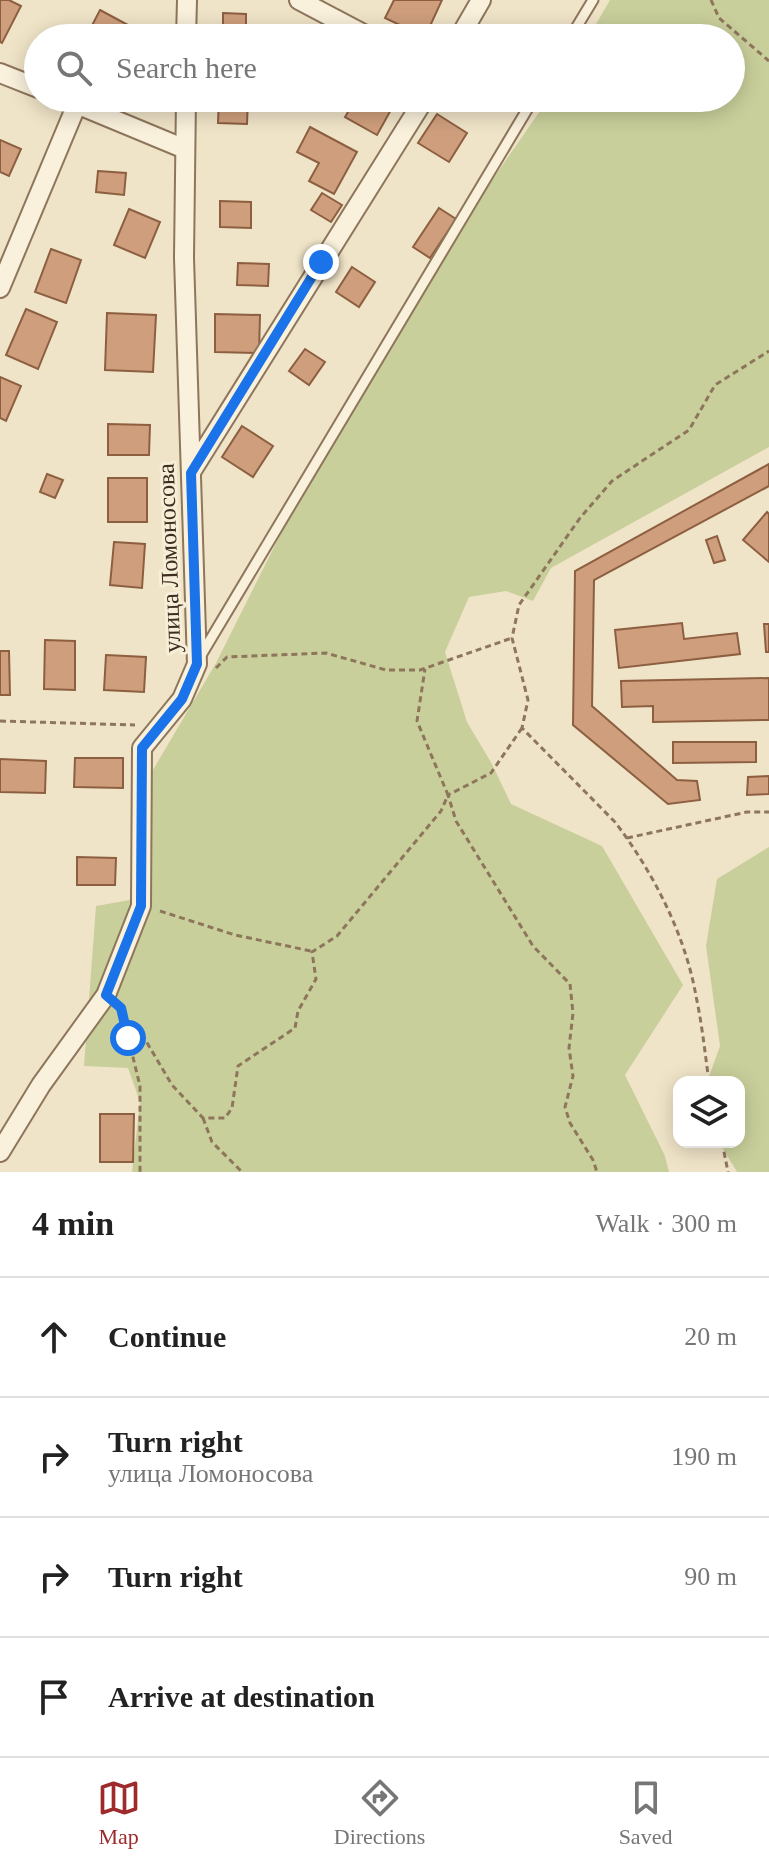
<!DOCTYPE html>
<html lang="en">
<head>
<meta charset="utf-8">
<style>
	body { margin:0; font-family:"Times New Roman",serif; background:#f6f6f6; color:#222 }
	.controls { position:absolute; right:24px; bottom:24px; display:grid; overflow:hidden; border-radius:16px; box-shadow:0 4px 20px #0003 }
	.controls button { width:72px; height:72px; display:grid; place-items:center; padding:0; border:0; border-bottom:2px solid #e0e0e0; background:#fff; color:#222; font:40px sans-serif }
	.stop { position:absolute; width:24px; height:24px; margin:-18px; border:6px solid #1a73e8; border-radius:50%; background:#fff }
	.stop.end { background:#1a73e8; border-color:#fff; box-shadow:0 2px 8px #0008 }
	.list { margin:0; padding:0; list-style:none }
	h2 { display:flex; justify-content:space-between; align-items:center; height:104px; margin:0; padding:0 32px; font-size:34px }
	h2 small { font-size:26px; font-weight:400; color:#767676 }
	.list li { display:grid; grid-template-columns:52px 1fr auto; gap:24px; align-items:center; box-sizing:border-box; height:120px; padding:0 32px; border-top:2px solid #e0e0e0 }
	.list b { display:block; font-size:30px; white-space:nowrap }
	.list p { margin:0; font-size:26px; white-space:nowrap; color:#767676 }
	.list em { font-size:26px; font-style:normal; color:#767676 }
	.icon { flex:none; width:44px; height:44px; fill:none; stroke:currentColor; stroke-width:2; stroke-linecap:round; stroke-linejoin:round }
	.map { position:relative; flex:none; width:769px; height:1172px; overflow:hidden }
	.search { position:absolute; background:#fff; box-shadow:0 4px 20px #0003; left:24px; right:24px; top:24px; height:88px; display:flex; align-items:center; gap:20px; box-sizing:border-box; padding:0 28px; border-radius:44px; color:#767676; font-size:30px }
	.sheet { height:584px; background:#fff }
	nav { display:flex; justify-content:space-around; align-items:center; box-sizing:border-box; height:112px; border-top:2px solid #e0e0e0; background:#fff; font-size:22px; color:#767676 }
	nav a { display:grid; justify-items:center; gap:4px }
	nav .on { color:#9e2a2b }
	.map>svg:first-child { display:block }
	.green { fill:#c9cf9b }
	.building { fill:#cf9f7d; stroke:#8d5f41; stroke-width:2 }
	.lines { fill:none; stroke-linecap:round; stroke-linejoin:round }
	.lane-casing { stroke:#8d765c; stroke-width:13 }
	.street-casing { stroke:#8d765c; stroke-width:22 }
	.path { stroke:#8d765c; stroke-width:3; stroke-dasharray:6 4; stroke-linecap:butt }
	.lane { stroke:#faf1dc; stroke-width:9 }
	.street { stroke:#faf1dc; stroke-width:18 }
	.route { stroke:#1a73e8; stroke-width:10 }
	.labels { text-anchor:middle; stroke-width:6; stroke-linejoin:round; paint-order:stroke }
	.street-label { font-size:24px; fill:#3d2e20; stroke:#f7eed8 }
</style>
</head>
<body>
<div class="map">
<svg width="769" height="1172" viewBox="0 0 769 1172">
	<rect width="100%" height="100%" fill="#f0e4c8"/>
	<g class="green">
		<polygon points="610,0 769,0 769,447 551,568 533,601 506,591 469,597 445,652 467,722 492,764 511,804 602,846 683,985 625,1075 665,1156 669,1172 132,1172 140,1102 128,1068 84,1066 96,906 130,900 134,802 216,663 303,489 390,327 549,98 731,98 731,38 588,38"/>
		<polygon points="769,847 769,1172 737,1172 719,1142 739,1142 739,1082 707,1082 720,1046 706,946 717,879"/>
	</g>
	<g class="building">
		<polygon points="0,0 9,0 21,6 2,43 0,42"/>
		<polygon points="394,0 442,0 425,37 385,18"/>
		<polygon points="100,10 128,25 122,38 93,38 87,35"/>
		<polygon points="223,13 246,14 246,38 223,38"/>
		<polygon points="505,26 527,38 498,38"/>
		<polygon points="219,98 248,98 247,124 218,123"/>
		<polygon points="356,98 397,99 377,135 345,117"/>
		<polygon points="437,114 467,133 449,162 418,143"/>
		<polygon points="310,127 357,152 334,194 309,181 319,163 297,152"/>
		<polygon points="0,140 21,149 9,176 0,172"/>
		<polygon points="98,171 126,173 124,195 96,192"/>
		<polygon points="322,193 342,205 331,222 311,210"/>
		<polygon points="220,201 251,202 251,228 220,227"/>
		<polygon points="439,208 456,219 430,258 413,247"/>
		<polygon points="129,209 160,222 145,258 114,245"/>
		<polygon points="51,249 81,260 66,303 35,292"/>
		<polygon points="238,263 269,264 268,286 237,285"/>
		<polygon points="352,267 375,282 359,307 336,292"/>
		<polygon points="26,309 57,322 38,369 6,355"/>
		<polygon points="107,313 156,315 153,372 105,370"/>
		<polygon points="215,314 260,315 259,353 215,352"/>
		<polygon points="305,349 325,362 309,385 289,371"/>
		<polygon points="0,377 21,386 6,421 0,418"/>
		<polygon points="108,424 150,425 149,455 108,455"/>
		<polygon points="242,426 273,446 253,477 222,457"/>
		<polygon points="769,464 769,486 594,580 592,706 677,780 697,781 700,800 668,804 573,725 575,571"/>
		<polygon points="47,474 63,480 55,498 40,492"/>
		<rect x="108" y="478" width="39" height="44"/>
		<polygon points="767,512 769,514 769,562 743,540"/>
		<polygon points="717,536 725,560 714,563 706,540"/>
		<polygon points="114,542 145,544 142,588 110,585"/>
		<polygon points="682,623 684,639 737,633 740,654 619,668 615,630"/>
		<polygon points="764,624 769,624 769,652 766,652"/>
		<polygon points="45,640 75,641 75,690 44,689"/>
		<polygon points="0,651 9,651 10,695 0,695"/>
		<polygon points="106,655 146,657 144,692 104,690"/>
		<polygon points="769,678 769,720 653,722 653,706 622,707 621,681"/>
		<polygon points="673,742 756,742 756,762 673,763"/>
		<polygon points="75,758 123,758 123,788 74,787"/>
		<polygon points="0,759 46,761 45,793 0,792"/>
		<polygon points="769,776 769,794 747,795 748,777"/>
		<polygon points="77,857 116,858 115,885 77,885"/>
		<polygon points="100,1114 134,1114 133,1162 100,1162"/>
	</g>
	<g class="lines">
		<defs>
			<g id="lane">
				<polyline points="570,38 593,0"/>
				<polyline points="200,657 534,98"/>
			</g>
			<g id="street">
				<polyline points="299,0 371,38"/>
				<polyline points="186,38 187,0"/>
				<polyline points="459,38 481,0"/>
				<polyline points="0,73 38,88"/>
				<polyline points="62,98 185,149"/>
				<polyline points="0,288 77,104"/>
				<polyline points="191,472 425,98"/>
				<polyline points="0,1152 41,1085 106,995 141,906 142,748 182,699 197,664 184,258 186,98"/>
			</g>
		</defs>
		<use href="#lane" class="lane-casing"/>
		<use href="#street" class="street-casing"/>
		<g class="path">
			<polyline points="711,0 719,18 769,61"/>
			<polyline points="216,668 227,657 326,653 386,670 420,670 512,638"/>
			<polyline points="0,721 135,725"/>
			<polyline points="522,728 491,773 448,795 456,821 533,946 570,984 573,1013 569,1048 573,1076 565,1107 570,1123 593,1160 597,1172"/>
			<polyline points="627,838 747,812 769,812"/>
			<polyline points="160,911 235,935 311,951"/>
			<polyline points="121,1008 140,1086 140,1172"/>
			<polyline points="128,1038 146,1041 172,1085 203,1118 225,1118 232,1108 238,1066 295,1028 298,1011 316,979 312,952 337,936 441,811 448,795 417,721 425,669"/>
			<path d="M709,1082C705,1053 702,1024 696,996C685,934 653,872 615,822L522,728L528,700L512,638L519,605L580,518L612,481L689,430L715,385L769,351"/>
			<polyline points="203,1118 212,1142 242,1172"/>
			<polyline points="722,1142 728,1172"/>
		</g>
		<use href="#lane" class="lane"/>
		<use href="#street" class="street"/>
	</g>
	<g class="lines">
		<polyline class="route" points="128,1038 121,1008 106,995 141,906 142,748 182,699 197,664 191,473 321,262"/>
	</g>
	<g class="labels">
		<g class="street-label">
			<text transform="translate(169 558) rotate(-92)" y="8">улица Ломоносова</text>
		</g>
	</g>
</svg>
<div class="controls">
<button><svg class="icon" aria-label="layers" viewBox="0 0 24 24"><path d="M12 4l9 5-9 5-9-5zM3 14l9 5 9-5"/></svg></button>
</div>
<div class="stop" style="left:128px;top:1038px"></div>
<div class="stop end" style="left:321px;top:262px"></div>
<div class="search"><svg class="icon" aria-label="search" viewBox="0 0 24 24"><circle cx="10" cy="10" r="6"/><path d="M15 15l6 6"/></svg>Search here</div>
</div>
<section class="sheet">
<h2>4 min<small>Walk · 300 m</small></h2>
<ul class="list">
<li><svg class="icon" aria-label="ahead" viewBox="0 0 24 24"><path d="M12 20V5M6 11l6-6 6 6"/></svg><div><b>Continue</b></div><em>20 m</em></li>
<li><svg class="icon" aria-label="right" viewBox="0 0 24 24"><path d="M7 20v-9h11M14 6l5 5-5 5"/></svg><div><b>Turn right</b><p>улица Ломоносова</p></div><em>190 m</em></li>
<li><svg class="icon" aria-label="right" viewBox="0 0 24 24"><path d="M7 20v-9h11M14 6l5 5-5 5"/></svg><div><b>Turn right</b></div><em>90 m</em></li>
<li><svg class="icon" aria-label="arrive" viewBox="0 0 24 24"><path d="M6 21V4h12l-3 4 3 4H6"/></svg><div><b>Arrive at destination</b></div></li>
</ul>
</section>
<nav>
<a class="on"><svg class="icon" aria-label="map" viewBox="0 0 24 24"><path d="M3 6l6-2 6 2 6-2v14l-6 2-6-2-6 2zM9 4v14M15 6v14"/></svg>Map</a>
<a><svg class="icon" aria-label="directions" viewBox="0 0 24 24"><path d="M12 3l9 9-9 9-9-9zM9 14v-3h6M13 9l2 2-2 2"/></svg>Directions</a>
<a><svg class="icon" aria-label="saved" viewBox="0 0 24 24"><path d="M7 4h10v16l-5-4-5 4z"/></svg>Saved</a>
</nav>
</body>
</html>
